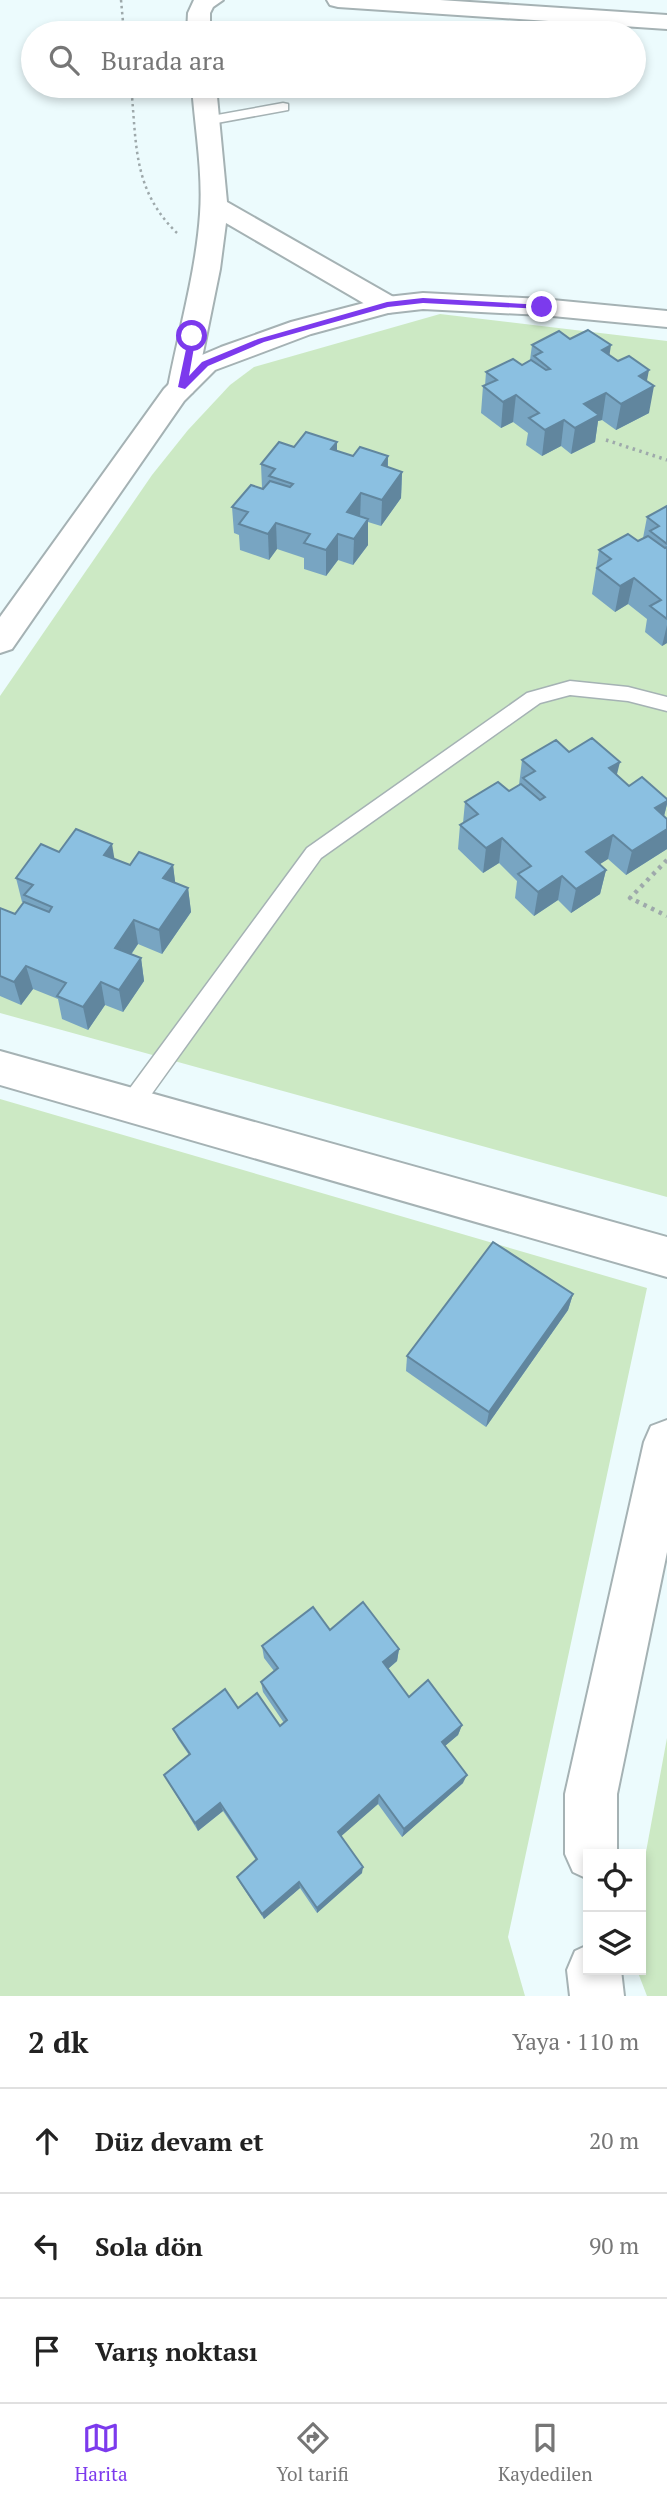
<!DOCTYPE html>
<html lang="tr">
<head>
<meta charset="utf-8">
<style>
	body { margin:0; font-family:"PT Serif",serif; background:#f6f6f6; color:#222 }
	.controls { position:absolute; right:21px; bottom:21px; display:grid; overflow:hidden; border-radius:0px; box-shadow:0 4px 10px #0003 }
	.controls button { width:63px; height:63px; display:grid; place-items:center; padding:0; border:0; border-bottom:2px solid #e0e0e0; background:#fff; color:#222; font:35px sans-serif }
	.stop { position:absolute; width:21px; height:21px; margin:-16px; border:5px solid #7c3aed; border-radius:50%; background:#fff }
	.stop.end { background:#7c3aed; border-color:#fff; box-shadow:0 2px 7px #0008 }
	.list { margin:0; padding:0; list-style:none }
	h2 { display:flex; justify-content:space-between; align-items:center; height:91px; margin:0; padding:0 28px; font-size:30px }
	h2 small { font-size:23px; font-weight:400; color:#767676 }
	.list li { display:grid; grid-template-columns:46px 1fr auto; gap:21px; align-items:center; box-sizing:border-box; height:105px; padding:0 28px; border-top:2px solid #e0e0e0 }
	.list b { display:block; font-size:26px; white-space:nowrap }
	.list em { font-size:23px; font-style:normal; color:#767676 }
	.icon { flex:none; width:38px; height:38px; fill:none; stroke:currentColor; stroke-width:2; stroke-linecap:round; stroke-linejoin:round }
	.map { position:relative; flex:none; width:667px; height:1996px; overflow:hidden }
	.search { position:absolute; background:#fff; box-shadow:0 4px 10px #0003; left:21px; right:21px; top:21px; height:77px; display:flex; align-items:center; gap:18px; box-sizing:border-box; padding:0 24px; border-radius:38px; color:#767676; font-size:26px }
	.sheet { height:406px; background:#fff }
	nav { display:flex; justify-content:space-around; align-items:center; box-sizing:border-box; height:98px; border-top:2px solid #e0e0e0; background:#fff; font-size:19px; color:#767676 }
	nav a { display:grid; justify-items:center; gap:4px }
	nav .on { color:#7c3aed }
	.map>svg:first-child { display:block }
	.green { fill:#cce9c4 }
	.lines { fill:none; stroke-linecap:round; stroke-linejoin:round }
	.service-casing { stroke:#a5b2b4; stroke-width:3 }
	.minor-casing { stroke:#a5b2b4; stroke-width:4 }
	.tertiary-casing { stroke:#a5b2b4; stroke-width:4 }
	.path-far2 { stroke:#9ea9ab; stroke-width:2.5; stroke-dasharray:2.5 3.5; stroke-linecap:butt }
	.path-far1 { stroke:#9ea9ab; stroke-width:3.5; stroke-dasharray:2.5 4.5; stroke-linecap:butt }
	.path { stroke:#9ea9ab; stroke-width:4.5; stroke-dasharray:3.5 5; stroke-linecap:butt }
	.service { fill:#fff; fill-rule:evenodd }
	.minor { fill:#fff; fill-rule:evenodd }
	.tertiary { fill:#fff; fill-rule:evenodd }
	.wall { fill:#78a5c2 }
	.shaded-wall { fill:#61869e }
	.building { fill:#8bc0e1; stroke:#61869e; stroke-width:2 }
	.route { fill:#7c3aed }
</style>
</head>
<body>
<div class="map">
<svg width="667" height="1996" viewBox="0 0 667 1996">
	<rect width="100%" height="100%" fill="#ecfbfd"/>
	<g class="green">
		<polygon points="440,314 667,341 667,1197 0,1013 0,696 152,475 188,430 230,385 254,367"/>
		<polygon points="0,1099 647,1288 508,1937 525,1996 0,1996"/>
		<polygon points="667,1738 667,1996 647,1996 637,1970 641,1970 641,1879"/>
	</g>
	<g class="lines">
		<defs>
			<g id="service">
				<polygon points="283,103 288,104 288,110 206,125 199,121 206,117"/>
				<polygon points="570,681 628,687 667,697 667,711 628,701 570,695 540,703 321,858 138,1113 130,1116 122,1113 119,1106 122,1099 307,848 527,693"/>
			</g>
			<g id="minor">
				<polygon points="194,0 223,0 213,7 210,13 210,33 187,33 188,13"/>
				<polygon points="327,0 440,0 667,15 667,29 338,7 330,5"/>
				<path d="M192,86H216L227,202L397,299L401,305L397,311L387,313L377,311L226,223L220,269L196,387L192,393L182,396L172,393L168,387C179,330 196,272 200,214C203,172 195,128 192,86Z"/>
				<polygon points="0,1051 667,1237 667,1277 0,1085"/>
				<polygon points="667,1420 667,1552 617,1794 617,1854 588,1854 588,1879 573,1872 565,1854 565,1794 644,1442 651,1426"/>
				<polygon points="588,1945 588,1970 621,1970 624,1996 570,1996 567,1970 575,1951"/>
			</g>
			<polygon id="tertiary" points="423,293 542,299 667,311 667,327 542,315 423,309 388,313 311,334 215,370 184,401 12,649 0,653 0,617 164,389 195,358 221,347 291,322 387,297"/>
		</defs>
		<use href="#service" class="service-casing"/>
		<use href="#minor" class="minor-casing"/>
		<use href="#tertiary" class="tertiary-casing"/>
		<g class="path-far2">
			<polyline points="121,0 124,33"/>
			<path d="M131,86C137,144 132,189 177,233"/>
		</g>
		<polyline class="path-far1" points="606,440 667,460"/>
		<polyline class="path" points="667,860 630,898 667,916"/>
		<use href="#service" class="service"/>
		<use href="#minor" class="minor"/>
		<use href="#tertiary" class="tertiary"/>
	</g>
	<g class="wall">
		<polygon points="570,339 609,355 647,382 649,413 616,430 602,420 598,421 595,442 571,454 561,446 542,456 526,445 528,433 513,422 501,428 481,413 483,386 485,386 486,372 522,365 530,360 532,345"/>
		<polygon points="337,442 337,451 353,456 388,456 388,467 402,472 401,498 381,526 368,522 368,545 353,565 338,560 326,576 304,569 304,558 277,549 269,560 240,550 239,535 234,533 232,507 262,488 261,464 294,447"/>
		<polygon points="667,506 667,643 662,646 645,632 647,619 628,604 615,612 592,594 599,550 638,541 643,538 647,517"/>
		<polygon points="569,752 617,775 629,786 667,804 664,816 667,819 667,849 626,875 608,859 600,864 606,870 600,894 571,913 558,900 534,916 515,898 517,881 499,863 483,873 458,849 460,825 463,823 465,802 509,791 519,785 522,760"/>
		<polygon points="59,852 114,859 130,865 173,865 175,883 188,888 191,912 162,954 138,944 131,955 141,958 144,981 123,1012 105,1005 88,1030 62,1019 58,999 33,989 21,1005 0,996 0,909 15,914 24,902 22,902 16,878"/>
		<polygon points="573,1294 568,1310 486,1427 406,1371 407,1356"/>
		<polygon points="330,1630 399,1649 397,1661 388,1669 409,1697 462,1725 458,1735 445,1746 463,1783 402,1837 378,1804 341,1836 362,1873 317,1913 300,1888 264,1919 240,1883 237,1877 256,1860 223,1811 198,1831 164,1775 189,1755 178,1739 173,1729 238,1708 280,1726 284,1723 263,1692 261,1682 274,1671 264,1658 262,1646"/>
	</g>
	<g class="shaded-wall">
		<polygon points="611,345 607,372 602,350"/>
		<polygon points="649,370 645,391 654,386 649,413 616,430 621,404 639,376"/>
		<polygon points="606,393 602,420 598,421 595,442 571,454 575,428 584,404"/>
		<polygon points="516,395 513,422 501,428 503,402"/>
		<polygon points="564,420 561,446 542,456 545,430"/>
		<polygon points="337,442 337,468 331,449"/>
		<polygon points="388,456 387,483 382,465"/>
		<polygon points="402,472 401,498 381,526 382,500"/>
		<polygon points="361,493 360,519 347,538 347,512"/>
		<polygon points="368,519 368,545 353,565 354,539"/>
		<polygon points="276,523 277,549 269,560 268,534"/>
		<polygon points="338,534 338,560 326,576 326,550"/>
		<polygon points="634,578 628,604 615,612 620,586"/>
		<polygon points="667,625 667,643 662,646"/>
		<polygon points="620,762 614,786 609,768"/>
		<polygon points="667,801 667,804 662,824 655,808"/>
		<polygon points="667,829 667,849 626,875 632,851"/>
		<polygon points="613,835 608,859 581,876 586,852"/>
		<polygon points="502,838 499,863 483,873 486,848"/>
		<polygon points="112,844 116,868 104,855"/>
		<polygon points="173,865 176,889 163,878"/>
		<polygon points="606,870 600,894 571,913 576,889"/>
		<polygon points="562,876 558,900 534,916 538,892"/>
		<polygon points="188,888 191,912 162,954 159,930"/>
		<polygon points="134,920 138,944 119,971 115,948"/>
		<polygon points="141,958 144,981 123,1012 119,990"/>
		<polygon points="26,966 33,989 21,1005 14,982"/>
		<polygon points="101,982 105,1005 88,1030 83,1007"/>
		<polygon points="573,1294 568,1310 486,1427 489,1412"/>
		<polygon points="399,1649 397,1661 382,1674 383,1662"/>
		<polygon points="462,1725 458,1735 439,1751 442,1742"/>
		<polygon points="467,1775 463,1783 402,1837 404,1829"/>
		<polygon points="379,1795 378,1804 338,1839 338,1832"/>
		<polygon points="220,1803 223,1811 198,1831 195,1823"/>
		<polygon points="363,1867 362,1873 317,1913 317,1908"/>
		<polygon points="299,1882 300,1888 264,1919 262,1914"/>
	</g>
	<g class="building">
		<polygon points="588,330 611,345 602,350 618,361 629,356 649,370 639,376 654,386 621,404 606,393 584,404 599,415 575,428 564,420 545,430 529,418 539,413 516,395 503,402 483,386 497,380 486,372 513,359 522,365 531,360 546,370 550,369 534,356 542,352 532,345 559,331 570,339"/>
		<polygon points="306,432 337,442 331,449 353,456 360,447 388,456 382,465 402,472 382,500 361,493 347,512 368,519 354,539 338,534 326,550 304,543 310,534 276,523 268,534 239,524 248,512 232,507 251,485 263,489 270,481 290,487 293,484 269,476 275,469 261,464 279,442 294,447"/>
		<polygon points="667,506 667,544 650,531 659,526 647,517"/>
		<polygon points="628,534 638,541 648,536 665,548 667,547 667,619 650,606 661,600 634,578 620,586 597,568 611,559 599,550"/>
		<polygon points="592,738 620,762 609,768 629,786 642,777 667,799 667,801 655,808 667,819 667,829 632,851 613,835 586,852 606,870 576,889 562,876 538,892 518,874 531,866 502,838 486,848 460,825 478,814 465,802 498,782 509,791 521,784 540,800 545,797 523,778 535,771 522,760 556,740 569,752"/>
		<polygon points="76,829 112,844 104,855 130,865 139,852 173,865 163,878 188,888 159,930 134,920 115,948 141,958 119,990 101,982 83,1007 57,996 66,983 26,966 14,982 0,976 0,908 15,914 24,902 49,912 52,907 24,895 33,885 16,878 41,844 59,852"/>
		<polygon points="493,1242 573,1294 489,1412 407,1356"/>
		<polygon points="363,1602 399,1649 383,1662 409,1697 428,1680 462,1725 442,1742 467,1775 404,1829 379,1795 338,1832 363,1867 317,1908 299,1882 262,1914 237,1877 257,1859 220,1803 195,1823 164,1775 190,1754 173,1729 225,1689 238,1708 257,1693 280,1726 287,1720 261,1682 278,1668 262,1646 313,1607 330,1630"/>
	</g>
	<polygon class="route" points="423,298 542,305 546,307 542,309 423,303 388,307 264,342 208,366 185,389 178,387 189,335 196,336 189,376 202,362 258,339 387,302"/>
</svg>
<div class="controls">
<button><svg class="icon" aria-label="locate" viewBox="0 0 24 24"><circle cx="12" cy="12" r="6"/><path d="M12 2v4M12 18v4M2 12h4M18 12h4"/></svg></button>
<button><svg class="icon" aria-label="layers" viewBox="0 0 24 24"><path d="M12 4l9 5-9 5-9-5zM3 14l9 5 9-5"/></svg></button>
</div>
<div class="stop" style="left:192px;top:336px"></div>
<div class="stop end" style="left:542px;top:307px"></div>
<div class="search"><svg class="icon" aria-label="search" viewBox="0 0 24 24"><circle cx="10" cy="10" r="6"/><path d="M15 15l6 6"/></svg>Burada ara</div>
</div>
<section class="sheet">
<h2>2 dk<small>Yaya · 110 m</small></h2>
<ul class="list">
<li><svg class="icon" aria-label="ahead" viewBox="0 0 24 24"><path d="M12 20V5M6 11l6-6 6 6"/></svg><div><b>Düz devam et</b></div><em>20 m</em></li>
<li><svg class="icon" aria-label="left" viewBox="0 0 24 24"><path d="M17 20v-9H6M10 6l-5 5 5 5"/></svg><div><b>Sola dön</b></div><em>90 m</em></li>
<li><svg class="icon" aria-label="arrive" viewBox="0 0 24 24"><path d="M6 21V4h12l-3 4 3 4H6"/></svg><div><b>Varış noktası</b></div></li>
</ul>
</section>
<nav>
<a class="on"><svg class="icon" aria-label="map" viewBox="0 0 24 24"><path d="M3 6l6-2 6 2 6-2v14l-6 2-6-2-6 2zM9 4v14M15 6v14"/></svg>Harita</a>
<a><svg class="icon" aria-label="directions" viewBox="0 0 24 24"><path d="M12 3l9 9-9 9-9-9zM9 14v-3h6M13 9l2 2-2 2"/></svg>Yol tarifi</a>
<a><svg class="icon" aria-label="saved" viewBox="0 0 24 24"><path d="M7 4h10v16l-5-4-5 4z"/></svg>Kaydedilen</a>
</nav>
</body>
</html>
